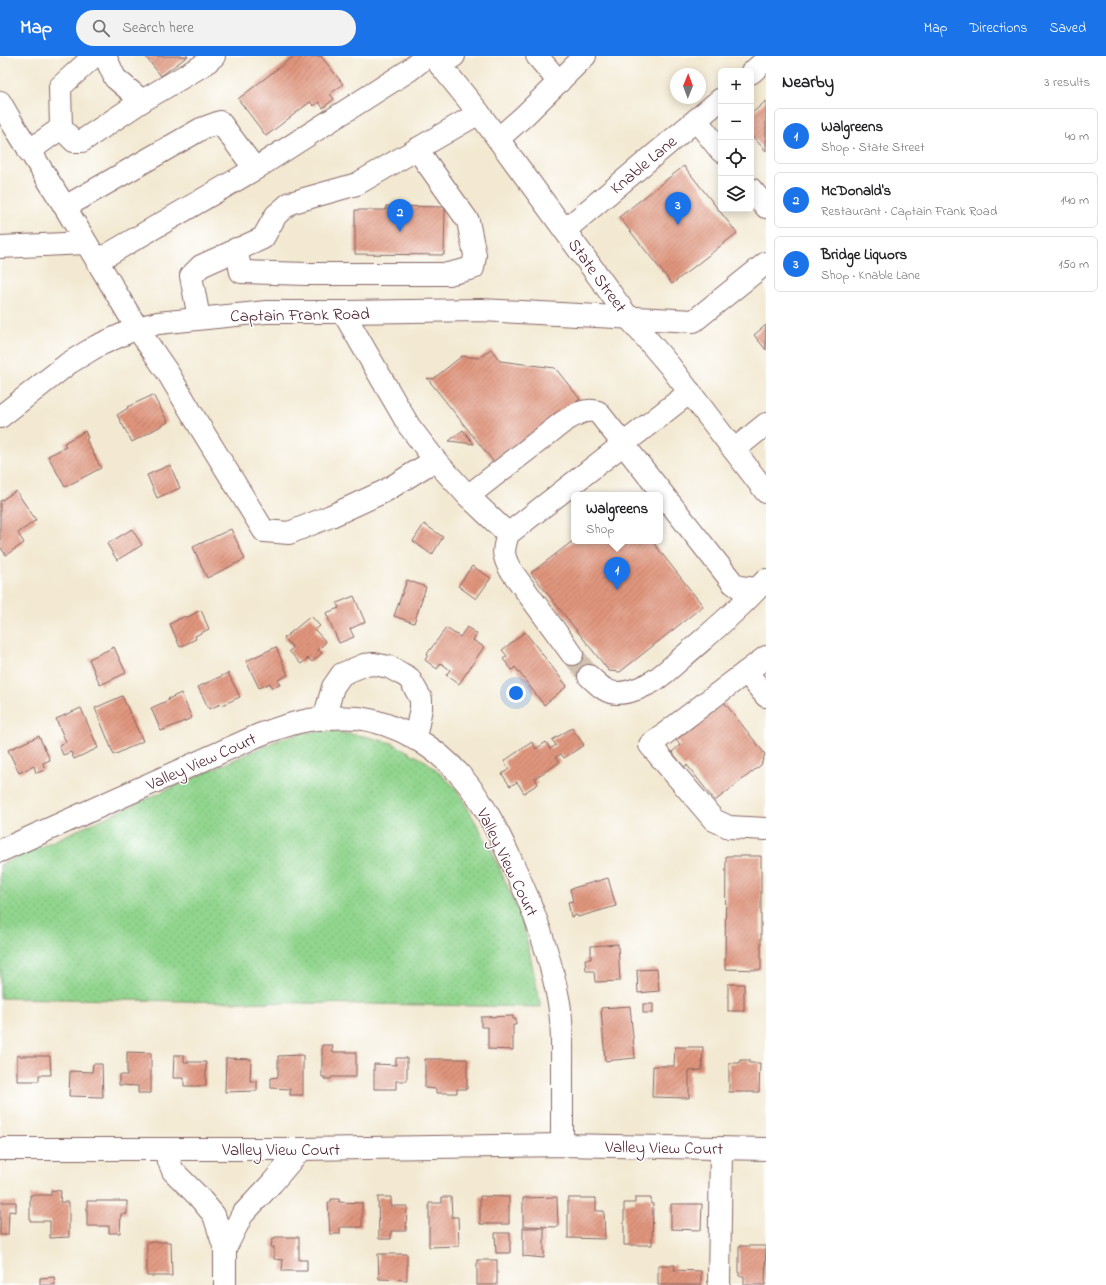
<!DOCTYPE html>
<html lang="en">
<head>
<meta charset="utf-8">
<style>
	body { margin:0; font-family:"Indie Flower",sans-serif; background:#f2f2f2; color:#202124 }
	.controls { position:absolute; right:12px; top:12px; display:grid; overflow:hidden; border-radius:6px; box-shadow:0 2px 10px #0003 }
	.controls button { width:36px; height:36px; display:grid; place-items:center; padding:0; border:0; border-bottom:1px solid #e0e0e0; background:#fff; color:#202124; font:20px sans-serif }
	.compass { position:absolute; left:670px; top:12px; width:36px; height:36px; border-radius:50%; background:#fff; box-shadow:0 2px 10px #0003; rotate:1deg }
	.you { position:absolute; left:516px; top:637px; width:14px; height:14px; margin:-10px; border:3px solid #fff; border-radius:50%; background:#1a73e8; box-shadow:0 0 0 6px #1a73e833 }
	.badge { display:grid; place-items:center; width:26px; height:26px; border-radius:50%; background:#1a73e8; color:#fff; font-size:13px; font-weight:700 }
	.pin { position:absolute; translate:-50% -33px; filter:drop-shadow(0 1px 2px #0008) }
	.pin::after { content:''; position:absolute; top:21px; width:14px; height:12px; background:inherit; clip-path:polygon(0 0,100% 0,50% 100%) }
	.popup { position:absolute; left:571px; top:436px; width:92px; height:52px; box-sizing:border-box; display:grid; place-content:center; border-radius:6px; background:#fff; filter:drop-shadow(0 1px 3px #0005); font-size:13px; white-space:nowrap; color:#757577 }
	.popup b { font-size:15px; color:#202124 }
	.popup::after { content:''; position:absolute; left:50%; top:100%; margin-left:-8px; border:8px solid transparent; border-top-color:#fff }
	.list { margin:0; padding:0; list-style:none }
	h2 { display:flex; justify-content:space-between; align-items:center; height:52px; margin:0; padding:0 16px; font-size:17px }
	h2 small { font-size:13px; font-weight:400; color:#757577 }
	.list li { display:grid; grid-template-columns:26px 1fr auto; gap:12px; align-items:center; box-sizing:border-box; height:56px; margin:0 8px 8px; padding:0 8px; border:1px solid #e0e0e0; border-radius:6px }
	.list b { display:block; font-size:15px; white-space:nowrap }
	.list p { margin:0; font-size:13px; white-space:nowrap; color:#757577 }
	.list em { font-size:13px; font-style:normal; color:#757577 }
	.icon { flex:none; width:22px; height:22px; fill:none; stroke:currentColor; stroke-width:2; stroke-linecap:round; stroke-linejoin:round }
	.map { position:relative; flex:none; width:766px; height:1229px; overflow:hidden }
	header { display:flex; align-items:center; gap:24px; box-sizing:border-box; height:56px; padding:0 20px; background:#1a73e8; color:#fff }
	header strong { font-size:19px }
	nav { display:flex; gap:22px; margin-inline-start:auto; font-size:14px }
	.search { width:280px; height:36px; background:#f2f2f2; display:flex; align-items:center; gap:10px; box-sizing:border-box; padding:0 14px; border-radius:22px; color:#757577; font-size:15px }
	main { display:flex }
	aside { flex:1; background:#fff }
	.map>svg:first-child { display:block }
	.grass { fill:url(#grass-dots); stroke:#6e7a5c }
	.building { fill:url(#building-hatch) }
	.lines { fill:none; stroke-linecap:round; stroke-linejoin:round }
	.minor-tunnel { stroke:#d1c1b1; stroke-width:22; stroke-dasharray:22 11; stroke-linecap:butt }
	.minor-casing { stroke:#856665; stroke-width:24 }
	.major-casing { stroke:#856665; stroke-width:24 }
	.minor { stroke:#fff; stroke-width:22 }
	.major { stroke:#fff; stroke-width:22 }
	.labels { text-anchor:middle; stroke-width:3; stroke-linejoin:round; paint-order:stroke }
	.street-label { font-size:17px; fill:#4a1f2b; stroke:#fff }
</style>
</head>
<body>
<header>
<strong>Map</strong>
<div class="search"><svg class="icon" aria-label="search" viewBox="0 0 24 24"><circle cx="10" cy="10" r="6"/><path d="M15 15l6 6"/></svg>Search here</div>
<nav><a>Map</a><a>Directions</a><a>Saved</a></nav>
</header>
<main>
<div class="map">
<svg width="766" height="1229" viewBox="0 0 766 1229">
	<defs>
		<pattern id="grass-dots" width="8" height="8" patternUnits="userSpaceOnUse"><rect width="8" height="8" fill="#91d58e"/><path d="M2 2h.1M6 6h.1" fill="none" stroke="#7fb67b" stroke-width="1.8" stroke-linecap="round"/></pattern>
		<pattern id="building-hatch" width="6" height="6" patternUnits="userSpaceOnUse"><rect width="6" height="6" fill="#e0957d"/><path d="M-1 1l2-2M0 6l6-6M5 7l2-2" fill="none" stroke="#b87967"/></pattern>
	</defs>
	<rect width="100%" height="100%" fill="#fff"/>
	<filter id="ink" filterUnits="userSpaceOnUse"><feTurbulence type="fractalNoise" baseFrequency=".025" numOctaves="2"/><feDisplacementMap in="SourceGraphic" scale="8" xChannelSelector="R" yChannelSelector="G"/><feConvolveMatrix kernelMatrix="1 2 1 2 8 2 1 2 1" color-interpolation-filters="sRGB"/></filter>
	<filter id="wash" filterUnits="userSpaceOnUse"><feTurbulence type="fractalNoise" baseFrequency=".012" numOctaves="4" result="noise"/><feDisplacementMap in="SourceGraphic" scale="16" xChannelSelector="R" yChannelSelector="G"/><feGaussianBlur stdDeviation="0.9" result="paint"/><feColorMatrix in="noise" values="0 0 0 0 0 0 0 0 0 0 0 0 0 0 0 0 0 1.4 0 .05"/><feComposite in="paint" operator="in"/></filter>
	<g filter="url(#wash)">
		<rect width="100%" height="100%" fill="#f3e9d2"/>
		<polygon class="grass" points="324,675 336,676 364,680 392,687 427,706 456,732 492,795 523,866 541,951 0,942 0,809 278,684 303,677"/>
		<g id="blocks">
			<g class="building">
				<polygon points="145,0 188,0 161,20"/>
				<polygon points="294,0 321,0 343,28 330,38 334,43 323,52 319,46 314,50 310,46 266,80 238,43"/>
				<polygon points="766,45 766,95 751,79 751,58"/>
				<polygon points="684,110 737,177 672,228 619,161"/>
				<polygon points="386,150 445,151 444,199 355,198 355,154 386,154"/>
				<polygon points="766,269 766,294 754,279"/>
				<polygon points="491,293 500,305 555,312 580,343 496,409 427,322 433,323 462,300 479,302"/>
				<polygon points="153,339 168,366 132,386 117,359 128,352 127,351"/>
				<polygon points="463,374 474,388 449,385"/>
				<polygon points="85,375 88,382 86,383 101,412 65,431 48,400 66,391 64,387"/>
				<polygon points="170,409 180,432 157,442 147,419"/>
				<polygon points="16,435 36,464 18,477 24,487 6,499 0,491 0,445"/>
				<polygon points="424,468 443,481 432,499 413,485"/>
				<polygon points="132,473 142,489 117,504 107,488"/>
				<polygon points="231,473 245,503 207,522 193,491"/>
				<polygon points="574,484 574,485 652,485 703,550 620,616 609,615 531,517"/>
				<polygon points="472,510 491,522 476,543 458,530"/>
				<polygon points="407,524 426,531 414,567 394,560"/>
				<polygon points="354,540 365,566 350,573 354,581 339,587 326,557 339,552 337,547"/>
				<polygon points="201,554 209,573 195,580 196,583 180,591 170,568 185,560 186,562"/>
				<polygon points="311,560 320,570 315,574 326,586 318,594 322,597 312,606 308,602 301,608 289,595 293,592 284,582"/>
				<polygon points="467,571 477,578 473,584 484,591 459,628 446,619 450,614 441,607 437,613 425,604 428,599 427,598 446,572 460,581"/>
				<polygon points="525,576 567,630 544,649 515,611 512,614 503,603 507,600 502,594"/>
				<polygon points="114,591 126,617 100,629 89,603"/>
				<polygon points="276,591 288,619 278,624 280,629 272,632 270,627 259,632 246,605"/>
				<polygon points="228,617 240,641 222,649 221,648 209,653 198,631"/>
				<polygon points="181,637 192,662 161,675 151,652 169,644 168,643"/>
				<polygon points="122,640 143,685 114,699 95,652"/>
				<polygon points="724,646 765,698 761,709 715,745 687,709 684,711 672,696 680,689 676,684"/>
				<polygon points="81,652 98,692 74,703 71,696 63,699 59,689 66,686 56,663"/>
				<polygon points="572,672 584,689 564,702 561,698 556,701 560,706 535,722 538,728 524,737 517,726 510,730 502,718 509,713 504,705 532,686 536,693 546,686 550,693 556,689 552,684"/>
				<polygon points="39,680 50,704 43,707 45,714 36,717 34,710 19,717 8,694"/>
				<polygon points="726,800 761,800 761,914 725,913"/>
				<polygon points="608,822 616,850 578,861 577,859 571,861 568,846 573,845 570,833"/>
				<polygon points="618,888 620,925 595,926 594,915 586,915 585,903 591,903 591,890"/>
				<polygon points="657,913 659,935 638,937 637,914"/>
				<rect x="728" y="928" width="16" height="27"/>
				<rect x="643" y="948" width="10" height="9"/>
				<polygon points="630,950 635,1002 605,1005 601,952"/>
				<polygon points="513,960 513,963 516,963 516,969 513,969 513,994 488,993 488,971 481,971 481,961"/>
				<polygon points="322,989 333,989 332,996 356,996 356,1021 331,1021 331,1023 324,1023 325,1021 322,1021"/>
				<polygon points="675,991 703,991 702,1014 689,1015 689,1042 652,1041 653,1010 674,1010"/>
				<polygon points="127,996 151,997 151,1037 138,1037 138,1030 119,1029 119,1019 127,1019"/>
				<polygon points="174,999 184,999 184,1006 206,1006 206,1030 184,1030 184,1022 173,1022"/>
				<polygon points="303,999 303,1039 290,1039 290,1033 271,1032 271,1022 278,1021 278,1000"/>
				<polygon points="17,1000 50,1000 51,1019 39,1019 39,1025 17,1025"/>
				<polygon points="226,1002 251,1003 250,1025 257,1025 257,1035 225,1036"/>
				<polygon points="396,1002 407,1002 407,1025 396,1025 396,1033 374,1033 374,1008 396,1009"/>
				<polygon points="425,1003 467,1003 467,1033 457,1033 457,1037 436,1037 436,1033 425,1032"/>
				<polygon points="740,1004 749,1004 749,1007 760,1007 759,1036 729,1036 729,1007 740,1007"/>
				<polygon points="93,1008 102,1008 103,1041 69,1040 70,1015 92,1016"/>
				<polygon points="51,1134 61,1135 60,1146 69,1146 69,1181 50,1182 50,1165 30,1165 30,1139 51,1139"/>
				<polygon points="480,1140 509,1141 509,1168 480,1168"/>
				<polygon points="378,1141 391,1141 391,1150 407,1150 406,1175 391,1175 391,1183 379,1183"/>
				<polygon points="442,1141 451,1141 452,1161 458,1161 459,1190 429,1191 429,1147 442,1147"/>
				<polygon points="557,1141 558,1171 523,1170 523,1142"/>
				<polygon points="568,1142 596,1142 596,1155 604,1155 605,1183 568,1182"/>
				<polygon points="635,1142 651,1142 651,1148 653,1148 652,1189 624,1189 624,1147 635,1147"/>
				<polygon points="331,1143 339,1143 339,1146 362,1147 362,1171 340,1171 340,1178 330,1178 328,1146 331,1146"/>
				<polygon points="87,1145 127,1145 127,1158 121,1158 120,1177 109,1177 109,1170 87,1170"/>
				<polygon points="0,1146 16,1146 16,1156 9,1155 8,1179 0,1179"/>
				<polygon points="671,1148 702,1148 701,1174 671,1173"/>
				<polygon points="523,1172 544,1172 544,1202 523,1200"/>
				<polygon points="495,1177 510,1177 510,1197 496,1197"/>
				<polygon points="275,1181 299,1181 299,1204 307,1204 307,1215 282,1215 283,1204 274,1203 274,1191 271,1191 272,1184 274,1183"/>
				<polygon points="147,1186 171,1186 172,1220 147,1220"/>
				<polygon points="739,1190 766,1190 765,1229 744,1229 744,1220 739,1220"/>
				<polygon points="378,1198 407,1198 407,1224 379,1223"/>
				<rect x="477" y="1204" width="20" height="25"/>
				<polygon points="658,1209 675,1209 674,1214 701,1215 701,1229 658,1229"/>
				<polygon points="54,1221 55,1229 40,1229 40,1222"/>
			</g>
		</g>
	</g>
	<g filter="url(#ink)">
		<use href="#blocks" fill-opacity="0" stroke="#856665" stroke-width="1"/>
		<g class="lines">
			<polyline class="minor-tunnel" points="572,598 589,620"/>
			<defs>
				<g id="minor">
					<polyline points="105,0 115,22 142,45"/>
					<polyline points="537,0 559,26"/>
					<polyline points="440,9 454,0"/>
					<polyline points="751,17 766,4"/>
					<polyline points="0,46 11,65 65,151 137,272 168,317 197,366 264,475 289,477 331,460 385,435 435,404 409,370 343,256"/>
					<polyline points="696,64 721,95"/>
					<polyline points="61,72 74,85 82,85 142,45 205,8 214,0"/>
					<polyline points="498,83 524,60 585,0"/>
					<polyline points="29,95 61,72 60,31 94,0"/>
					<polyline points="751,133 766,151"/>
					<polyline points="65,151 201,73 220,66 255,113"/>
					<polyline points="565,174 721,43"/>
					<polyline points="0,191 86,187"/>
					<polyline points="236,193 241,216 307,218 448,218 473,212 475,199 468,165 417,93"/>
					<polyline points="97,205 255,113 408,15 427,0"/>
					<polyline points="199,262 191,220 201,210 263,182 276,159 290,147 357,128 479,57"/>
					<polyline points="0,361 69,307 97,290 137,272 158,267 266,256 343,256 481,254 694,265 766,207"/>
					<polyline points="734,394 766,368"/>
					<polyline points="435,404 468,440 508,478"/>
					<path d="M468,440L563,366C574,359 585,352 598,356L733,527L739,531L757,533L766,524"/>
					<path d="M572,598L510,513C502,498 503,495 508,478L690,336"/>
					<polyline points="766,601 746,616 766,640"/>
					<polyline points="746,616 650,689 714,764 729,771 766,773"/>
					<path d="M589,620C597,627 605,637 617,637C626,637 638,633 646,629C660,623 671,611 683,601C708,579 734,558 757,533"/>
					<polyline points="324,663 333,631 342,618 364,609 374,608 389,611 402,618 409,622 416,634 421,643 421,652 415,683"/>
					<path d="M0,795L259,679C275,673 292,667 309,664C325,662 342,661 358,662C397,667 436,691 461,720C482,743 497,774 510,802C532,848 550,897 559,947C563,970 562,992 562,1015C562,1040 562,1064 562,1089"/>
					<polyline points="0,1093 301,1093 562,1089 766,1093"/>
					<polyline points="164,1093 173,1115 198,1140 214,1159 225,1193 225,1229"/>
					<polyline points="225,1193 242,1159 272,1127 301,1093"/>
					<polyline points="719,1229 721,1093"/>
				</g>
				<polyline id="major" points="433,0 479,57 628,261 669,309 766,436"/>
			</defs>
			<use href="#minor" class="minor-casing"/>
			<use href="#major" class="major-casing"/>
			<use href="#minor" class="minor"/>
			<use href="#major" class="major"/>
		</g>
	</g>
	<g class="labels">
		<g class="street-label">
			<text transform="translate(643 108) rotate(-40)" y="6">Knable Lane</text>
			<text transform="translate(598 219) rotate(54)" y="6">State Street</text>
			<text transform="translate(300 258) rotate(-1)" y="6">Captain Frank Road</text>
			<text transform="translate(201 705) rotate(-24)" y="6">Valley View Court</text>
			<text transform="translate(508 806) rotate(64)" y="6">Valley View Court</text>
			<text transform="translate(664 1091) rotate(1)" y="6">Valley View Court</text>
			<text x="281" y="1099">Valley View Court</text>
		</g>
	</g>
</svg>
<div class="controls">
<button>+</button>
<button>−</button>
<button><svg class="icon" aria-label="locate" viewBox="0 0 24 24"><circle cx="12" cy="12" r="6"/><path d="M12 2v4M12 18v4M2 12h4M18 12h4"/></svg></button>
<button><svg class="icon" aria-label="layers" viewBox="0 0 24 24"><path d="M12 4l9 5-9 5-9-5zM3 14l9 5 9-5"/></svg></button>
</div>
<svg class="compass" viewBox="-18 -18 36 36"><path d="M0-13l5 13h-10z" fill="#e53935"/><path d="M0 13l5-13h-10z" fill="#757577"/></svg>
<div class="you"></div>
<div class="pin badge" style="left:617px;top:534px">1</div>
<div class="popup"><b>Walgreens</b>Shop</div>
<div class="pin badge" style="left:400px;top:176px">2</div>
<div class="pin badge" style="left:678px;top:169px">3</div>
</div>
<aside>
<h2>Nearby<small>3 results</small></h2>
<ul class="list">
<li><span class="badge">1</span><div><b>Walgreens</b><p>Shop · State Street</p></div><em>40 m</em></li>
<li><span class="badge">2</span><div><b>McDonald's</b><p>Restaurant · Captain Frank Road</p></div><em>140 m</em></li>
<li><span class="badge">3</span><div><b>Bridge Liquors</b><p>Shop · Knable Lane</p></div><em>150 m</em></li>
</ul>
</aside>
</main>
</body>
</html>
